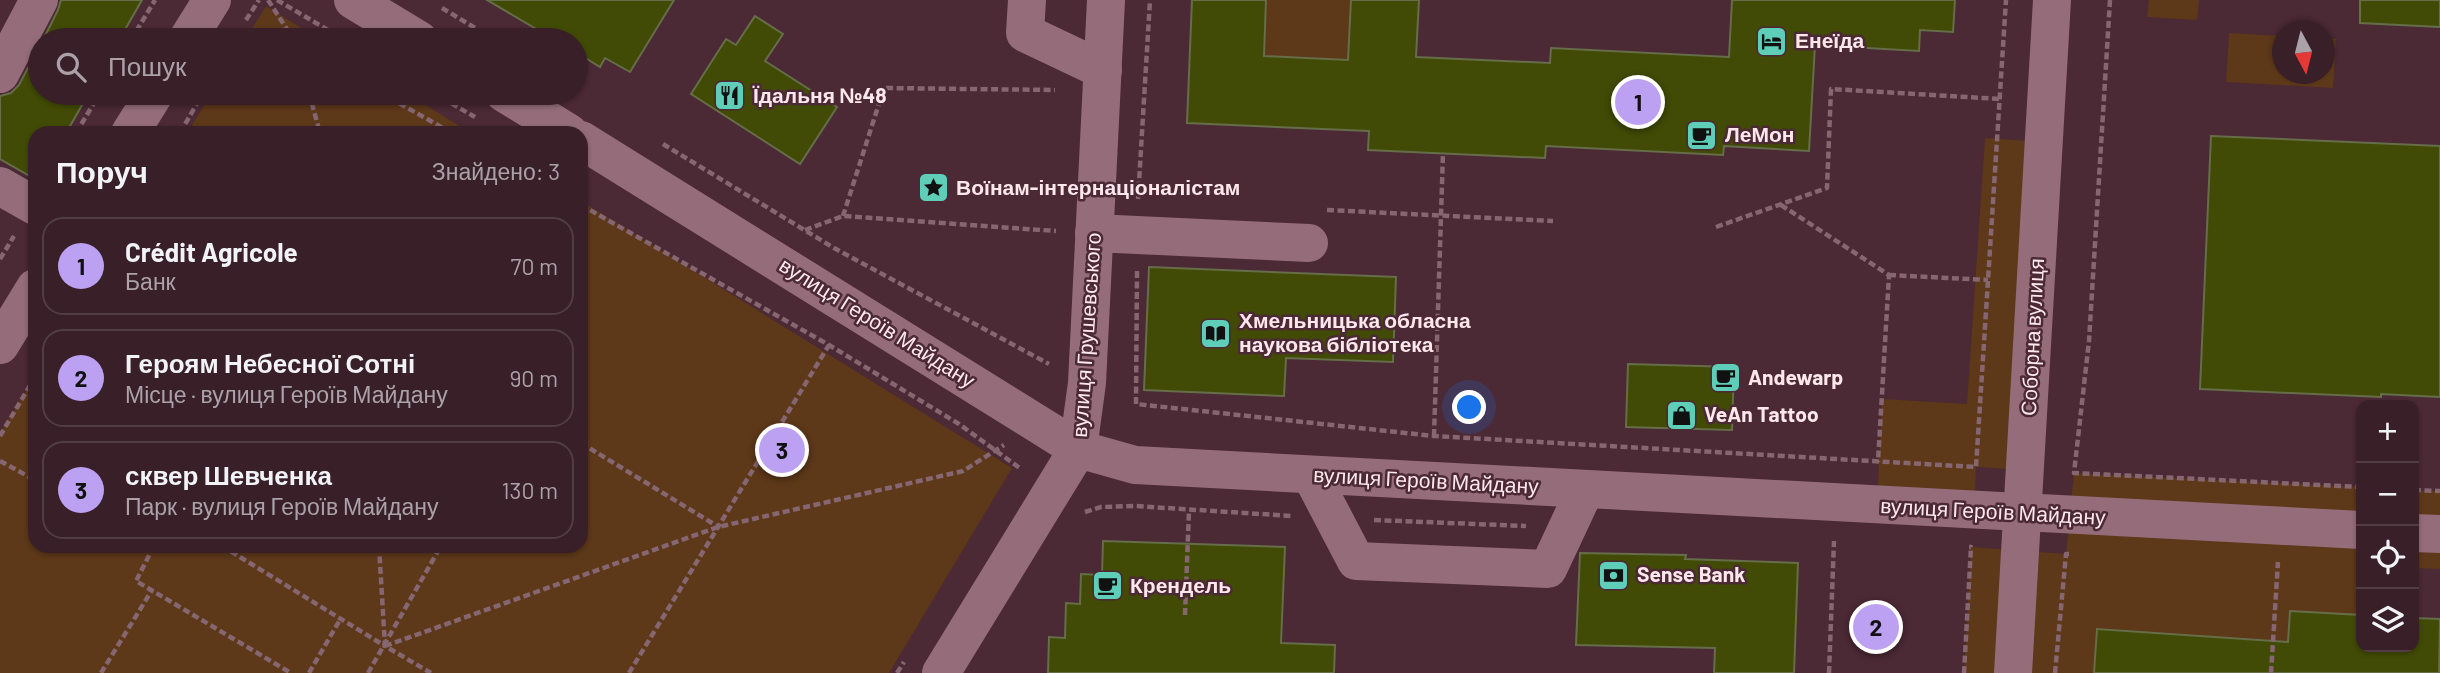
<!DOCTYPE html>
<html lang="uk">
<head>
<meta charset="utf-8">
<style>
	body { margin:0; font-family:Barlow,sans-serif; background:#3f2730; color:#f1f3f6 }
	.controls { position:absolute; right:21px; bottom:21px; display:grid; overflow:hidden; border-radius:14px; box-shadow:0 2px 5px #0004 }
	.controls button { width:63px; height:63px; display:grid; place-items:center; padding:0; border:0; border-bottom:2px solid #523d45; background:#381f28; color:#f1f3f6; font:35px sans-serif }
	.compass { position:absolute; left:2272px; top:21px; width:63px; height:63px; border-radius:50%; background:#381f28; box-shadow:0 2px 5px #0004; rotate:173deg }
	.you { position:absolute; left:1470px; top:408px; width:24px; height:24px; margin:-18px; border:5px solid #fff; border-radius:50%; background:#1a73e8; box-shadow:0 0 0 10px #1a73e833 }
	.badge { display:grid; place-items:center; width:46px; height:46px; border-radius:50%; background:#bca0f2; color:#111; font-size:23px; font-weight:700 }
	.pin { position:absolute; translate:-50% -50%; border:4px solid #fff; box-shadow:0 2px 7px #0006 }
	.list { margin:0; padding:0; list-style:none }
	h2 { display:flex; justify-content:space-between; align-items:center; height:91px; margin:0; padding:0 28px; font-size:30px }
	h2 small { font-size:23px; font-weight:400; color:#aba2a8 }
	.list li { display:grid; grid-template-columns:46px 1fr auto; gap:21px; align-items:center; box-sizing:border-box; height:98px; margin:0 14px 14px; padding:0 14px; border:2px solid #523d45; border-radius:21px }
	.list b { display:block; font-size:26px; white-space:nowrap }
	.list p { margin:0; font-size:23px; white-space:nowrap; color:#aba2a8 }
	.list em { font-size:23px; font-style:normal; color:#aba2a8 }
	.icon { flex:none; width:38px; height:38px; fill:none; stroke:currentColor; stroke-width:2; stroke-linecap:round; stroke-linejoin:round }
	.map { position:relative; flex:none; width:2440px; height:673px; overflow:hidden }
	.search { position:absolute; background:#381f28; box-shadow:0 2px 5px #0004; left:28px; top:28px; width:560px; height:77px; display:flex; align-items:center; gap:18px; box-sizing:border-box; padding:0 24px; border-radius:38px; color:#aba2a8; font-size:26px }
	.panel { position:absolute; background:#381f28; box-shadow:0 2px 5px #0004; left:28px; top:126px; width:560px; height:427px; border-radius:21px }
	.map>svg:first-child { display:block }
	.green { fill:#5d3819 }
	.building { fill:#414b05; stroke:#656d49; stroke-width:2 }
	.lines { fill:none; stroke-linecap:round; stroke-linejoin:round }
	.path { stroke:#856671; stroke-width:4.5; stroke-dasharray:7 3.5; stroke-linecap:butt }
	.minor { stroke:#956d7a; stroke-width:38 }
	.labels { text-anchor:middle; stroke-width:5; stroke-linejoin:round; paint-order:stroke }
	.poi-label { font-size:21px; font-weight:bold; fill:#ffe7ee; stroke:#4b2935; text-anchor:start }
	.street-label { font-size:21px; fill:#ffe7ee; stroke:#4b2935 }
</style>
</head>
<body>
<div class="map">
<svg width="2440" height="673" viewBox="0 0 2440 673">
	<rect width="100%" height="100%" fill="#4b2935"/>
	<g class="green">
		<polygon points="1266,0 1351,0 1348,60 1264,56"/>
		<polygon points="2149,0 2199,0 2197,20 2147,17"/>
		<polygon points="266,6 321,40 245,40"/>
		<polygon points="2229,33 2282,36 2282,74 2324,74 2325,39 2336,39 2333,88 2226,82"/>
		<polygon points="212,93 406,93 471,133 187,133"/>
		<polygon points="1985,138 2029,141 2009,469 1976,467 1975,492 1878,487 1882,399 1967,404"/>
		<polygon points="581,201 1012,468 889,673 0,673 0,433 35,376 35,546 581,546"/>
		<polygon points="2074,473 2361,487 2361,615 2290,611 2287,673 1964,673 1971,547 2066,554"/>
		<polygon points="2414,490 2440,491 2440,569 2414,568"/>
	</g>
	<g class="building">
		<polygon points="61,0 142,0 119,40 43,40 58,10"/>
		<polygon points="487,0 674,0 630,72 605,58 600,67 576,52 576,40 555,40"/>
		<polygon points="1192,0 1266,0 1264,56 1348,60 1351,0 1419,0 1416,57 1550,63 1551,48 1729,57 1732,0 1955,0 1953,32 1920,30 1919,51 1815,45 1809,151 1724,146 1723,155 1546,146 1545,158 1368,150 1369,131 1187,123"/>
		<polygon points="2360,0 2440,0 2440,27 2360,23"/>
		<polygon points="755,16 783,34 765,61 837,107 800,164 691,94 726,39 736,45"/>
		<polygon points="40,45 40,93 89,93 66,133 35,133 35,179 0,159 0,96 11,93 19,85"/>
		<polygon points="2211,136 2440,146 2440,397 2381,394 2381,397 2200,389"/>
		<polygon points="1149,267 1396,277 1393,362 1286,358 1284,396 1144,390"/>
		<polygon points="1628,364 1734,367 1732,430 1626,427"/>
		<polygon points="1103,541 1285,547 1281,643 1335,645 1334,673 1048,673 1049,637 1065,638 1066,603 1080,604 1081,574 1102,575"/>
		<polygon points="1580,553 1686,555 1685,559 1798,563 1794,673 1714,673 1715,648 1576,645"/>
		<polygon points="2290,611 2361,615 2361,647 2414,647 2414,618 2440,619 2439,673 2094,673 2097,629 2288,642"/>
	</g>
	<g class="lines">
		<g class="path">
			<polyline points="268,0 294,40"/>
			<polyline points="277,0 328,30"/>
			<polyline points="2110,0 2089,341 2074,473 2361,487"/>
			<polyline points="442,8 495,40"/>
			<polyline points="246,20 259,0"/>
			<polyline points="131,40 155,0"/>
			<polyline points="309,93 320,133"/>
			<polyline points="381,93 452,133"/>
			<polyline points="433,93 475,117"/>
			<polyline points="76,133 100,93"/>
			<polyline points="180,133 203,93"/>
			<polyline points="663,144 834,248 1049,364"/>
			<polyline points="1138,199 1150,0"/>
			<polyline points="581,205 829,345 959,424 1021,469"/>
			<polyline points="1781,205 1889,275 1878,462"/>
			<polyline points="1327,210 1553,221"/>
			<polyline points="843,216 884,88 1055,90"/>
			<polyline points="1716,227 1827,188 1831,89 2000,99"/>
			<polyline points="805,230 843,216 1056,231"/>
			<polyline points="0,259 14,236"/>
			<polyline points="1137,271 1136,404 1434,436 1976,467 2006,0"/>
			<polyline points="1889,275 1988,280"/>
			<polyline points="0,436 35,377"/>
			<polyline points="1434,436 1443,153"/>
			<polyline points="581,443 717,526"/>
			<polyline points="0,461 35,480"/>
			<polyline points="2414,490 2440,491"/>
			<polyline points="1085,512 1101,507 1135,506 1292,516"/>
			<polyline points="1374,520 1526,526"/>
			<polyline points="154,546 136,581 291,673"/>
			<polyline points="222,546 385,646"/>
			<polyline points="379,546 385,646 431,673"/>
			<polyline points="1185,615 1189,510"/>
			<polyline points="385,646 718,527 963,471 1004,445"/>
			<polyline points="101,673 152,590"/>
			<polyline points="309,673 341,618"/>
			<polyline points="368,673 441,546"/>
			<polyline points="629,673 829,345"/>
			<polyline points="897,673 904,662"/>
			<polyline points="1829,673 1834,541"/>
			<polyline points="1964,673 1971,547 1969,547"/>
			<polyline points="2055,673 2066,554 2070,554"/>
			<polyline points="2271,673 2278,562"/>
		</g>
		<g class="minor">
			<polyline points="353,0 419,40"/>
			<polyline points="1027,0 1025,33 1103,70"/>
			<polyline points="187,40 212,0"/>
			<polyline points="0,74 39,0"/>
			<polyline points="504,93 569,133"/>
			<polyline points="130,133 155,93"/>
			<polyline points="581,140 1078,449 1135,465 2361,530"/>
			<polyline points="0,186 35,206"/>
			<polyline points="1094,233 1309,243"/>
			<polyline points="0,345 35,288"/>
			<polyline points="1311,475 1356,561 1548,569 1585,490"/>
			<polyline points="2414,533 2440,534"/>
			<polyline points="941,673 1078,449 1087,383 1106,0"/>
			<polyline points="2013,673 2052,0"/>
		</g>
	</g>
	<defs>
		<symbol id="hotel-square" viewBox="-11 -11 22 22"><rect x="-9" y="-9" width="18" height="18" rx="4" fill="#5eceb8" stroke="#4b2935"/><path d="M-6-4.5h1.5V1H6V5H4.5V3h-9V5H-6ZM-4 0a1.8 1.8 0 1 1 3.6 0ZM.5 0V-2.5h3Q6-2.5 6 0Z" fill="#111"/></symbol>
		<symbol id="restaurant-square" viewBox="-11 -11 22 22"><rect x="-9" y="-9" width="18" height="18" rx="4" fill="#5eceb8" stroke="#4b2935"/><path d="M-5-6h1v4h1v-4h1v4h1v-4h1v5L-1.5 .5V6h-2V.5L-5-1ZM5-6V6H3V1.5H1.5Q1.5-4 5-6Z" fill="#111"/></symbol>
		<symbol id="cafe-square" viewBox="-11 -11 22 22"><rect x="-9" y="-9" width="18" height="18" rx="4" fill="#5eceb8" stroke="#4b2935"/><path d="M-5.5-4.5H6V0H3Q3 3.5 0 3.5H-2.5Q-5.5 3.5-5.5 0ZM3-3.2v2h1.7v-2ZM-6 4.5H4V6H-6Z" fill="#111"/></symbol>
		<symbol id="sight-square" viewBox="-11 -11 22 22"><rect x="-9" y="-9" width="18" height="18" rx="4" fill="#5eceb8" stroke="#4b2935"/><path d="M0-6L1.8-2.2L6-1.7L2.9 1.2L3.7 5.4L0 3.3L-3.7 5.4L-2.9 1.2L-6-1.7L-1.8-2.2Z" fill="#111"/></symbol>
		<symbol id="library-square" viewBox="-11 -11 22 22"><rect x="-9" y="-9" width="18" height="18" rx="4" fill="#5eceb8" stroke="#4b2935"/><path d="M-6-4Q-3-5.5-.7-3.5V5Q-3 3-6 4ZM6-4Q3-5.5 .7-3.5V5Q3 3 6 4Z" fill="#111"/></symbol>
		<symbol id="shop-square" viewBox="-11 -11 22 22"><rect x="-9" y="-9" width="18" height="18" rx="4" fill="#5eceb8" stroke="#4b2935"/><path d="M-5-2.5h2.3a2.7 3.5 0 0 1 5.4 0H5L5.5 6h-11ZM-1.5-2.5h3a1.5 2.3 0 0 0-3 0Z" fill="#111"/></symbol>
		<symbol id="bank-square" viewBox="-11 -11 22 22"><rect x="-9" y="-9" width="18" height="18" rx="4" fill="#5eceb8" stroke="#4b2935"/><path d="M-6-4H6V4H-6ZM0-2.3a2.3 2.3 0 1 0 0 4.6a2.3 2.3 0 1 0 0-4.6Z" fill="#111"/></symbol>
	</defs>
	<g fill-rule="evenodd">
		<use href="#hotel-square" x="1754" y="24" width="35" height="35"/>
		<use href="#restaurant-square" x="712" y="78" width="35" height="35"/>
		<use href="#cafe-square" x="1684" y="118" width="35" height="35"/>
		<use href="#sight-square" x="916" y="170" width="35" height="35"/>
		<use href="#library-square" x="1198" y="316" width="35" height="35"/>
		<use href="#cafe-square" x="1708" y="360" width="35" height="35"/>
		<use href="#shop-square" x="1664" y="398" width="35" height="35"/>
		<use href="#bank-square" x="1596" y="558" width="35" height="35"/>
		<use href="#cafe-square" x="1090" y="568" width="35" height="35"/>
	</g>
	<g class="labels">
		<g class="poi-label">
			<text x="1795" y="48">Енеїда</text>
			<text x="753" y="103">Їдальня №48</text>
			<text x="1725" y="142">ЛеМон</text>
			<text x="956" y="195">Воїнам-інтернаціоналістам</text>
			<text x="1239" y="328">Хмельницька обласна<tspan x="1239" dy="24">наукова бібліотека</tspan></text>
			<text x="1748" y="385">Andewarp</text>
			<text x="1704" y="422">VeAn Tattoo</text>
			<text x="1637" y="582">Sense Bank</text>
			<text x="1130" y="593">Крендель</text>
		</g>
		<g class="street-label">
			<text transform="translate(877 323) rotate(32)" y="7">вулиця Героїв Майдану</text>
			<text transform="translate(1087 335) rotate(-86)" y="7">вулиця Грушевського</text>
			<text transform="translate(2033 337) rotate(-87)" y="7">Соборна вулиця</text>
			<text transform="translate(1426 481) rotate(3)" y="7">вулиця Героїв Майдану</text>
			<text transform="translate(1993 512) rotate(3)" y="7">вулиця Героїв Майдану</text>
		</g>
	</g>
</svg>
<div class="controls">
<button>+</button>
<button>−</button>
<button><svg class="icon" aria-label="locate" viewBox="0 0 24 24"><circle cx="12" cy="12" r="6"/><path d="M12 2v4M12 18v4M2 12h4M18 12h4"/></svg></button>
<button><svg class="icon" aria-label="layers" viewBox="0 0 24 24"><path d="M12 4l9 5-9 5-9-5zM3 14l9 5 9-5"/></svg></button>
</div>
<svg class="compass" viewBox="-18 -18 36 36"><path d="M0-13l5 13h-10z" fill="#e53935"/><path d="M0 13l5-13h-10z" fill="#aba2a8"/></svg>
<div class="you"></div>
<div class="pin badge" style="left:1638px;top:102px">1</div>
<div class="pin badge" style="left:1876px;top:627px">2</div>
<div class="pin badge" style="left:782px;top:450px">3</div>
<div class="search"><svg class="icon" aria-label="search" viewBox="0 0 24 24"><circle cx="10" cy="10" r="6"/><path d="M15 15l6 6"/></svg>Пошук</div>
<section class="panel">
<h2>Поруч<small>Знайдено: 3</small></h2>
<ul class="list">
<li><span class="badge">1</span><div><b>Crédit Agricole</b><p>Банк</p></div><em>70 m</em></li>
<li><span class="badge">2</span><div><b>Героям Небесної Сотні</b><p>Місце · вулиця Героїв Майдану</p></div><em>90 m</em></li>
<li><span class="badge">3</span><div><b>сквер Шевченка</b><p>Парк · вулиця Героїв Майдану</p></div><em>130 m</em></li>
</ul>
</section>
</div>
</body>
</html>
